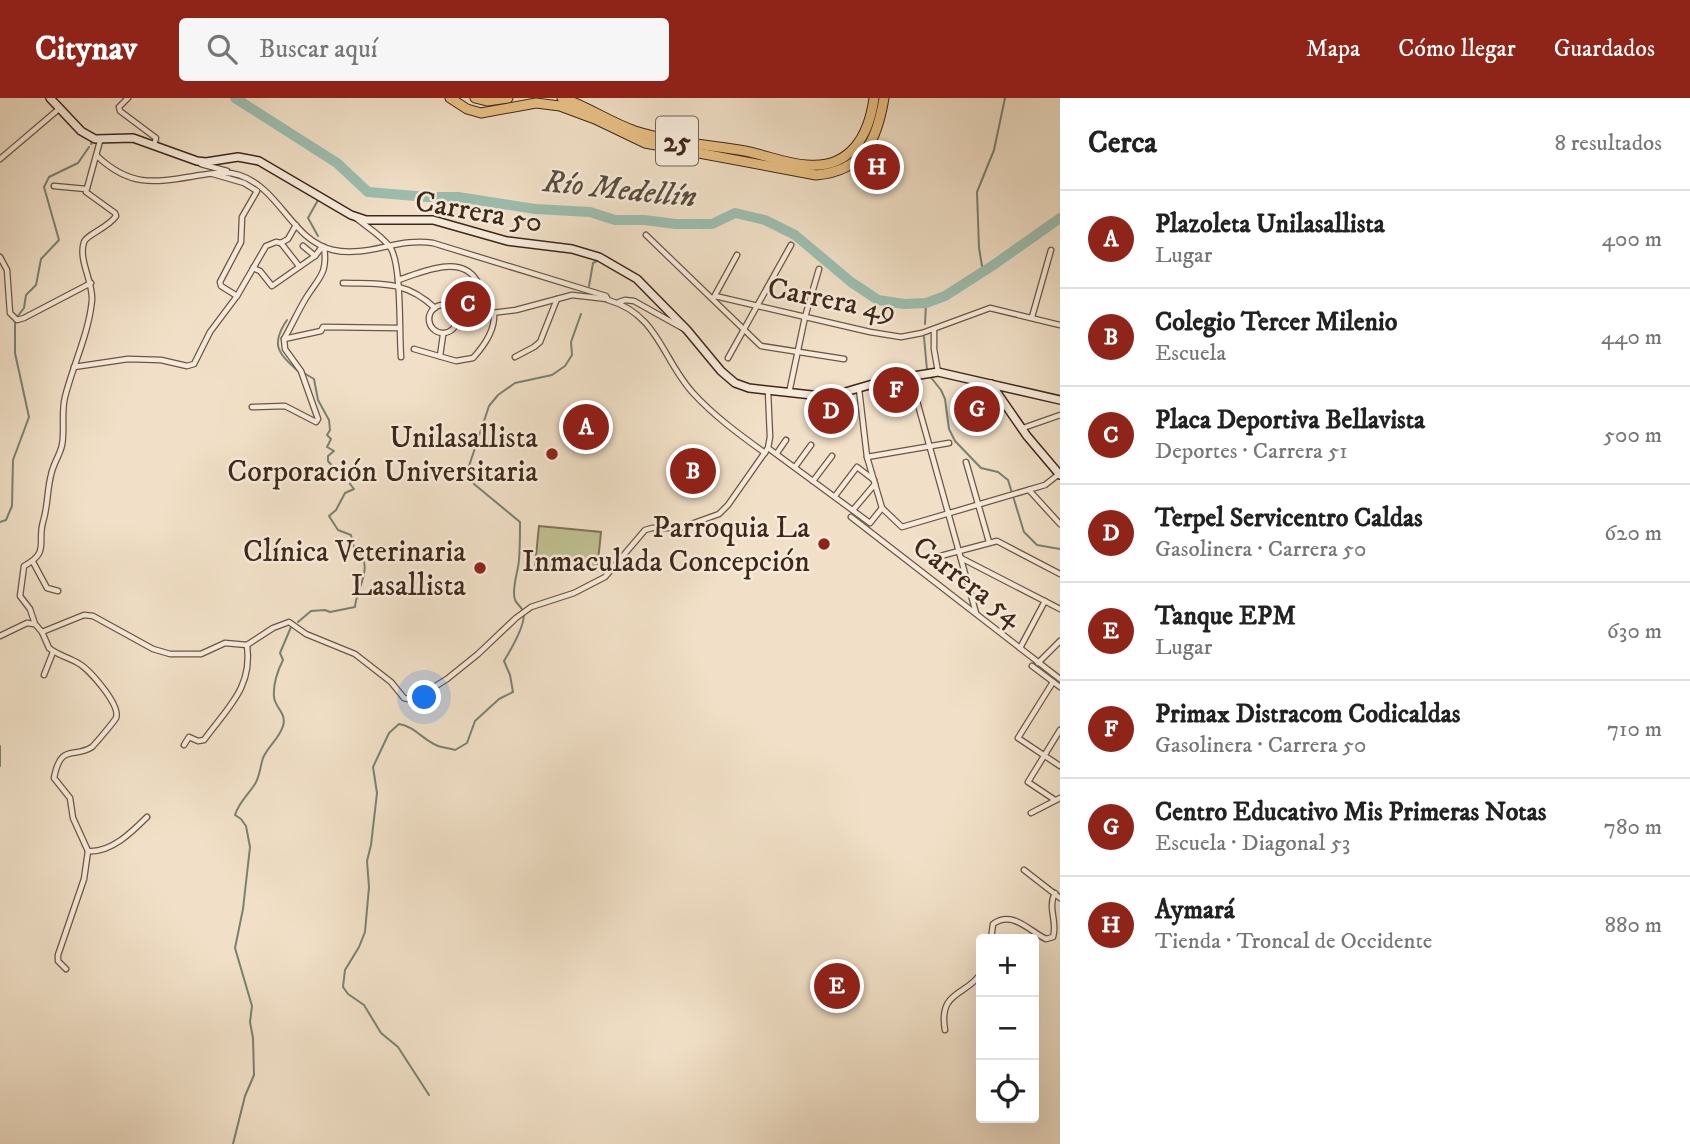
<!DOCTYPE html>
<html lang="es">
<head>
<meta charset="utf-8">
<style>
	body { margin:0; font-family:"IM FELL DW Pica",serif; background:#f6f6f6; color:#222 }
	.controls { position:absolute; right:21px; bottom:21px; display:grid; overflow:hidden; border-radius:7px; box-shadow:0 7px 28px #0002 }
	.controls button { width:63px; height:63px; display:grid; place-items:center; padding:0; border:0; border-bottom:2px solid #e0e0e0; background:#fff; color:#222; font:35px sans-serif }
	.you { position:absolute; left:425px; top:600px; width:24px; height:24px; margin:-18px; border:5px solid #fff; border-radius:50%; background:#1a73e8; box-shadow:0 0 0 10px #1a73e833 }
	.badge { display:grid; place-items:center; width:46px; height:46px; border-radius:50%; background:#8f2418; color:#fff; font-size:23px; font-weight:700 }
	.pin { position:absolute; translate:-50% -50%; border:4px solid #fff; box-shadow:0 2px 7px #0006 }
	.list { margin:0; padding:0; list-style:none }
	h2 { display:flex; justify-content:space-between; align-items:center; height:91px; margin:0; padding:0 28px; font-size:30px }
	h2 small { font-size:23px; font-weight:400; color:#767676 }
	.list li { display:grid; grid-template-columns:46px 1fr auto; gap:21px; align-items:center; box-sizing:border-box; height:98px; padding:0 28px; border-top:2px solid #e0e0e0 }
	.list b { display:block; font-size:26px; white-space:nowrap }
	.list p { margin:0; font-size:23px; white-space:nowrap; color:#767676 }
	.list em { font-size:23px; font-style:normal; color:#767676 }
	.icon { flex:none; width:38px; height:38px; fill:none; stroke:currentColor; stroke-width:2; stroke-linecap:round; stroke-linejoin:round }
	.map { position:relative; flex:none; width:1060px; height:1046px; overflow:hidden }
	header { display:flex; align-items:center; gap:42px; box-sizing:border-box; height:98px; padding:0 35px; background:#8f2418; color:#fff }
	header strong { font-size:33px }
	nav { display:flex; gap:38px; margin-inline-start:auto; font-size:24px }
	.search { width:490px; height:63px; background:#f6f6f6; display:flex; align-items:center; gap:18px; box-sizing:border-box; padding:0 24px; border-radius:7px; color:#767676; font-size:26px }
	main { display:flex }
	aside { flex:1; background:#fff }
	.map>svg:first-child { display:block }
	.pitch { fill:#c0c192; stroke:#807456; stroke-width:2 }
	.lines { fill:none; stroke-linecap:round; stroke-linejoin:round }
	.stream { stroke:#778273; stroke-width:2 }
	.river { stroke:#9cbeaf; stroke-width:10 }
	.street-casing { stroke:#6c5545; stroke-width:7 }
	.secondary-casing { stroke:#3f271a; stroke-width:10 }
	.highway-casing { stroke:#3f271a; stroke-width:11 }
	.street { stroke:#f6ebdb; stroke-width:4.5 }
	.secondary { stroke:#f6ebdb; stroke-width:7 }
	.highway { stroke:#e8c084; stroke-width:9 }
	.poi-dot { fill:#8f2418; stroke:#f6ebdb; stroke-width:2.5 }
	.labels { text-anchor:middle; stroke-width:5; stroke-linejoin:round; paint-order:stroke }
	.shield { fill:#f6ebdb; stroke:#766254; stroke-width:2 }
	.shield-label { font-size:28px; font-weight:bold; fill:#3f271a }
	.street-label { font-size:30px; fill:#3f271a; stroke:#f6ebdb }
	.poi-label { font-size:30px; fill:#3f271a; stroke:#f6ebdb; text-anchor:end }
	.water-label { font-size:32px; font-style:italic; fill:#564d3f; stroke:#f6ebdb }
</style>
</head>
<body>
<header>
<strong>Citynav</strong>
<div class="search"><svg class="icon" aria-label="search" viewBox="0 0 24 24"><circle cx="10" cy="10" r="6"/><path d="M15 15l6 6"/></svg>Buscar aquí</div>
<nav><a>Mapa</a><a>Cómo llegar</a><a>Guardados</a></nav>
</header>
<main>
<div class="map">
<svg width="1060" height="1046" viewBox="0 0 1060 1046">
	<rect width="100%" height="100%" fill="#f1e0c7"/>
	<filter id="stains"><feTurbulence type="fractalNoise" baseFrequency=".00286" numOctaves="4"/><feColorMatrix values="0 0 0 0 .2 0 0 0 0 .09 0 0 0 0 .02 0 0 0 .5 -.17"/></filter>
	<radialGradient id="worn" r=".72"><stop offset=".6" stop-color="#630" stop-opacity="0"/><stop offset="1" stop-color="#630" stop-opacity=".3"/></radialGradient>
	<polygon class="pitch" points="539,428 601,434 597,473 535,467"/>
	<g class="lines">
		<g class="stream">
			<polyline points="91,46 92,44"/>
			<polyline points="318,102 308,120 318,138"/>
			<polyline points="983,174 979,150 977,94 994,52 1005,0"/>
			<polyline points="589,188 593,165 599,162"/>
			<polyline points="17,219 24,210 26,197 36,187 41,161 59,142 44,89 49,79 78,65 89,49"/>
			<path d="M287,222C270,247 278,255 299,274"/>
			<polyline points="925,226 926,205"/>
			<polyline points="924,239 927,272"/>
			<polyline points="929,277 941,292 945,301 949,331 955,343 981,370 998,374 1008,382 1024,434 1037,447 1060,451"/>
			<polyline points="0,424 6,422 12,408 13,362 29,319 15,255 15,224"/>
			<path d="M298,524L311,513L325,512L330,514L355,509C356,490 377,466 354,450L351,437L338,432L329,418L336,412L345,395L354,391L350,386L353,380L334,370L328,363V358L334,353L327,349L331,341L327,337L330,332L329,322L318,302L314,281L304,275"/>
			<polyline points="0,648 0,668"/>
			<path d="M429,997L398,949L381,935L364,907L348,896L343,889L345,872L359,849L365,834L369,789L367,763L371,747L377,695L373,669L389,635L399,626C414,628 423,642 438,648C444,650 450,650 455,652L467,645L475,623L499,601L513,594L510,577L504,563C510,553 528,524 523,513C519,505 514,506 514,495C514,483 518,473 519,462C520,450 520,437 520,424L474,386L467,374L489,308L498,297L515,285L552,277L565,268L572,257L571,244L581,216"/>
			<path d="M233,1046L245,998L254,977L253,940L250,924L252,908L235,850L243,811L250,749L246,728L241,721L235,717C239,704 248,697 255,686C260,678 260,669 263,660C268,648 279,641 283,628C287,615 275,610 274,599C273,587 278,572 283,562L280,555L291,529"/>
		</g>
		<polyline class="river" points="235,0 337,65 368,94 427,99 458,99 535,111 590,114 615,122 644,122 676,126 712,126 735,115 765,122 795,137 851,184 878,202 904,206 926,205 945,198 995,166 1060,120"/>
		<defs>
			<g id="street">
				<polyline points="128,0 119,9 120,13 156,40 154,47"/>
				<path d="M97,58C132,91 157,84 201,77C214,75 227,73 239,77C280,90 291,142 333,152C367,160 399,139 433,145L606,198L608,202C658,216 662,261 693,295C714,318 740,337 765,355"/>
				<polyline points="0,61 60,10"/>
				<polyline points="201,66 227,73"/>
				<polyline points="213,76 244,85 257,93 242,119 241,144 220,184 221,188 237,198"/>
				<polyline points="54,88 86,91"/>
				<path d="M356,120C367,129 381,137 390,149C402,166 399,235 401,259"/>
				<polyline points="646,137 761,248 844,261"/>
				<polyline points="281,145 299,168"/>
				<polyline points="303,148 315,158"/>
				<polyline points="0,159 7,172 10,215 17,222 24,220 91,185"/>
				<polyline points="253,170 260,173 272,188 315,158 322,149"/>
				<path d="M398,182C420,175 461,155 477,183C482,193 484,205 487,216"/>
				<path d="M343,185C381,186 405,182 435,210"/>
				<polyline points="715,198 870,234 901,239 922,235 990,210 1060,227"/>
				<polyline points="714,199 737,157"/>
				<polyline points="619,204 625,202 634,203 686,232"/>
				<circle cx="443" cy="221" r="14"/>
				<polyline points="459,219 516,212 572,197 607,201"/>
				<polyline points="1032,219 1051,152"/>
				<polyline points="934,231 934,251 938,274"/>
				<polyline points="284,241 321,233 323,229 399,230"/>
				<path d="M414,251L456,263L473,260C484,248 495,232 494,216"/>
				<polyline points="440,258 443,237"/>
				<polyline points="515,259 534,249 540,244 557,201"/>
				<polyline points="728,260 791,147"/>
				<polyline points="74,269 128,261 161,262 187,268 194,266 210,234 237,198 266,148 276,144 281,145 288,141 296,127"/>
				<polyline points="910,278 976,515"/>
				<polyline points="859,291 867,359 882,410 902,429 1045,387 1059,376"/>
				<polyline points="789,295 805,219 819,171"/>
				<path d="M252,309L285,308L316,324L318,321L301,273L285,251L284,241C292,227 298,213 306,200C319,179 328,176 324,149"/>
				<polyline points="1023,330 1060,317"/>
				<polyline points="768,350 870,425 882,410"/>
				<polyline points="777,355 786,342"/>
				<polyline points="867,359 949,345"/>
				<polyline points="966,364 989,444"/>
				<polyline points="795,369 811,347"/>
				<polyline points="813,383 832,358"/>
				<polyline points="1029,392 1060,426"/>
				<polyline points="835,398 857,369 874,382"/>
				<polyline points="853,412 875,386"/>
				<polyline points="851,419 1060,581"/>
				<polyline points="961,460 1060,511"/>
				<polyline points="929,461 997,443 1060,476"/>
				<polyline points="33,464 47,490 58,493"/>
				<polyline points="42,534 84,517 93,518 153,551 170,556 201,556 225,545 247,547 273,530 289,524 306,536 355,556 391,584 404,600 413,602 447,581 478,556 516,520 531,509 574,495 605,479 645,432 652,430 680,430 719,416 728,407 768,350 770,339 768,293"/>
				<polyline points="0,538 27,525 34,526"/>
				<polyline points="1020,550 1045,503"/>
				<polyline points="1038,565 1060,543"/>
				<polyline points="1032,568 1060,589"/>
				<polyline points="44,577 53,554"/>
				<polyline points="1053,584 1018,640 1060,668"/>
				<path d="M184,647L189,639L198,643L204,642C227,610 253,590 247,547"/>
				<polyline points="1055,702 1028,684 1060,632"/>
				<polyline points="1031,715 1060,700"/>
				<path d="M88,753C111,755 132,734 147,719"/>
				<polyline points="1024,772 1060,800"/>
				<path d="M991,841L993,826C1013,812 1029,833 1046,841L1053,839C1058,824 1047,810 1055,795"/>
				<path d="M66,871L58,863V857L84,781L88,753L73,720L70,700L54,680C61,644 74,661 92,649C96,645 113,625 116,620C121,607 89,571 78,565C68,559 57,557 49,550L42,534L35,526L30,511L20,498L24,468C50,454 37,445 43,424C48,408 47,392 51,377C53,366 60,357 62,347C65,331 61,315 65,299C73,267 89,235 92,202C93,183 78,162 84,144C86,137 108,130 116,118L115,115L86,94L100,43"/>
				<path d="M945,932C938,892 967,898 981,875"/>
			</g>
			<g id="secondary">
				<polyline points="50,0 81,33 95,41 133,40 197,63 206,64 238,59 259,63 351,117 366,122 433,122 507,143 572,151 599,159 637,181 687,232 721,273 735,285 749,290 812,297 835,297 883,283 938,274 1060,302"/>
				<polyline points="991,286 1027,338 1060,377"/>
			</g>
			<g id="highway">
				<path d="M450,0L467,11L481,15L536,5L560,8L595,21L645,45L816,77C864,73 877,42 884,0"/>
				<polyline points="475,0 487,3 508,0"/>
				<path d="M562,0C587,8 609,24 635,33C670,44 708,47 745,53C766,57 786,66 807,67C851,71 869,37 874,0"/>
			</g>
		</defs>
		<use href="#street" class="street-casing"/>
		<use href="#secondary" class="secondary-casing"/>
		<use href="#highway" class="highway-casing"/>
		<use href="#street" class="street"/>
		<use href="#secondary" class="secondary"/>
		<use href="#highway" class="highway"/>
	</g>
	<g class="poi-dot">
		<circle cx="552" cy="356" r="7"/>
		<circle cx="824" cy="446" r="7"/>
		<circle cx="480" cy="470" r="7"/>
	</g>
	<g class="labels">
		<rect class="shield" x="656" y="18.5" width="42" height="49" rx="5"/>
		<g class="shield-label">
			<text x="677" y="53">25</text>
		</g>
		<g class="street-label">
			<text transform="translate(479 113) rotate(10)" y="10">Carrera 50</text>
			<text transform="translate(832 201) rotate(11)" y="10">Carrera 49</text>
			<text transform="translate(968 483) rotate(37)" y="10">Carrera 54</text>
		</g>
		<g class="poi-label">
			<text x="538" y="349">Unilasallista<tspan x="538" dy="34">Corporación Universitaria</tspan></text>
			<text x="810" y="439">Parroquia La<tspan x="810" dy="34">Inmaculada Concepción</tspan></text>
			<text x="466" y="463">Clínica Veterinaria<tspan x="466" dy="34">Lasallista</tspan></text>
		</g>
		<g class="water-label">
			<text transform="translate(620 90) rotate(6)" y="11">Río Medellín</text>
		</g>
	</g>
	<rect width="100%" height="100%" filter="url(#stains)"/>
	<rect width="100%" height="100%" fill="url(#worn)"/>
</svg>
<div class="controls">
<button>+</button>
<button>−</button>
<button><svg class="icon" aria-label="locate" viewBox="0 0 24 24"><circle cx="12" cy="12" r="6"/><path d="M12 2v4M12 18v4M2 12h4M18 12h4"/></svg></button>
</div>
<div class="you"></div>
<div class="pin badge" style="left:586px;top:329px">A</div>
<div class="pin badge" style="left:693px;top:373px">B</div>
<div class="pin badge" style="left:468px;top:206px">C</div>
<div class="pin badge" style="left:831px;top:313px">D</div>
<div class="pin badge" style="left:837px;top:888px">E</div>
<div class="pin badge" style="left:896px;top:292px">F</div>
<div class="pin badge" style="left:977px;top:311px">G</div>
<div class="pin badge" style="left:877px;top:69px">H</div>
</div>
<aside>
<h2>Cerca<small>8 resultados</small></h2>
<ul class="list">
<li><span class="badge">A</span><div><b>Plazoleta Unilasallista</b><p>Lugar</p></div><em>400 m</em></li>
<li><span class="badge">B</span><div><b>Colegio Tercer Milenio</b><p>Escuela</p></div><em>440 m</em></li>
<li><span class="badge">C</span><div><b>Placa Deportiva Bellavista</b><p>Deportes · Carrera 51</p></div><em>500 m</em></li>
<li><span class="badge">D</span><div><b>Terpel Servicentro Caldas</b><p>Gasolinera · Carrera 50</p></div><em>620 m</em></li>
<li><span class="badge">E</span><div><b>Tanque EPM</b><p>Lugar</p></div><em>630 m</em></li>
<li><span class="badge">F</span><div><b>Primax Distracom Codicaldas</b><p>Gasolinera · Carrera 50</p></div><em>710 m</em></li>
<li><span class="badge">G</span><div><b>Centro Educativo Mis Primeras Notas</b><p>Escuela · Diagonal 53</p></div><em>780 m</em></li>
<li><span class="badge">H</span><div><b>Aymará</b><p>Tienda · Troncal de Occidente</p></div><em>880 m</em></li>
</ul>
</aside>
</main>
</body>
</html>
